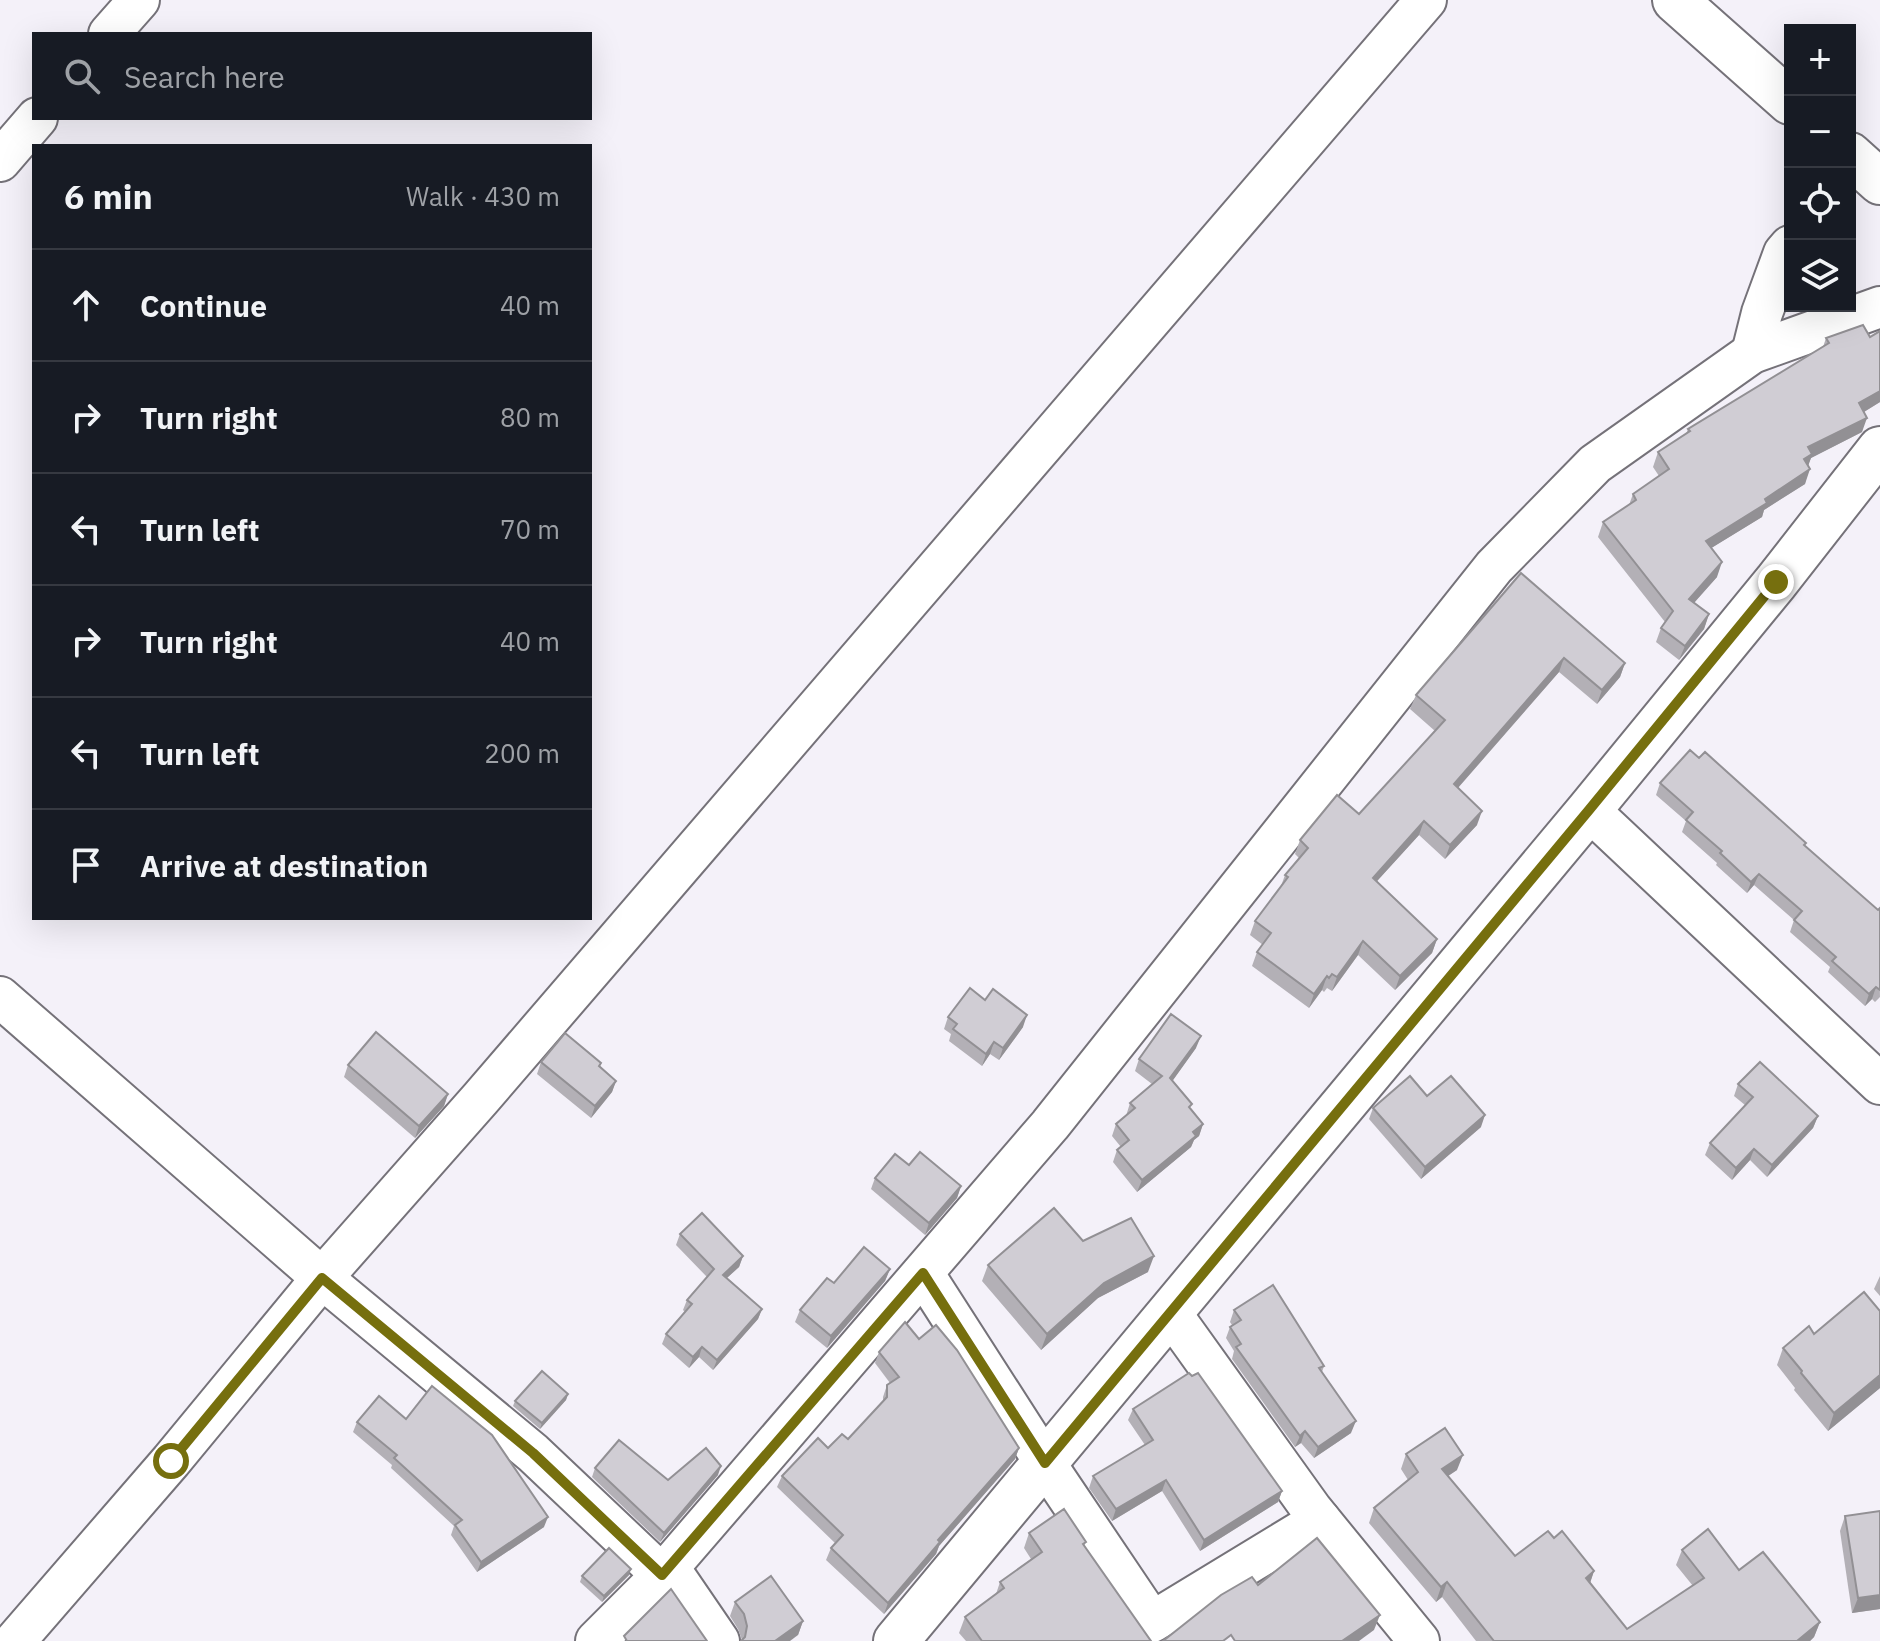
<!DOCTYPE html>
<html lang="en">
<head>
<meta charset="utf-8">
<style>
	body { margin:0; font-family:"IBM Plex Sans",sans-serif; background:#242831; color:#f1f3f6 }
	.controls { position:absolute; right:24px; top:24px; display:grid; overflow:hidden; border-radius:0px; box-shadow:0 8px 32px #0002 }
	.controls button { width:72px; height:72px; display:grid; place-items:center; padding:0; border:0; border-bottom:2px solid #363941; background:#171b24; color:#f1f3f6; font:40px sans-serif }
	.stop { position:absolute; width:24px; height:24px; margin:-18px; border:6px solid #766f0e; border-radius:50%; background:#fff }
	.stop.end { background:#766f0e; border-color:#fff; box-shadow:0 2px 8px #0008 }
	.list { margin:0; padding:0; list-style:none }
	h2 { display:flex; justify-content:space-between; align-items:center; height:104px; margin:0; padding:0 32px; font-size:34px }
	h2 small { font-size:26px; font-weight:400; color:#9ea1a6 }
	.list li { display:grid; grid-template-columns:52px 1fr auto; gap:24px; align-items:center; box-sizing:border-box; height:112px; padding:0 32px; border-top:2px solid #363941 }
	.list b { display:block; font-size:30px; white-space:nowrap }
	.list em { font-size:26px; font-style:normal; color:#9ea1a6 }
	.icon { flex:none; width:44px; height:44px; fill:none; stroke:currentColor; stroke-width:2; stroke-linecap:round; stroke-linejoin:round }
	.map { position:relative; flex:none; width:1880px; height:1641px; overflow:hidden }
	.search { position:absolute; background:#171b24; box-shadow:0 8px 32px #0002; left:32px; top:32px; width:560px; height:88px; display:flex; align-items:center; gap:20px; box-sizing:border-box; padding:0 28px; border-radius:0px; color:#9ea1a6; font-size:30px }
	.panel { position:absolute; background:#171b24; box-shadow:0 8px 32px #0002; left:32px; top:144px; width:560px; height:776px; border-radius:0px }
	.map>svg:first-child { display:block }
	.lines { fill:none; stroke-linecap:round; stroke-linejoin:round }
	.minor-casing { stroke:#757279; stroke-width:44 }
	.tertiary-casing { stroke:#757279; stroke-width:48 }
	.minor { stroke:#fff; stroke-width:40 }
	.tertiary { stroke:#fff; stroke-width:44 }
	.wall { fill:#b3b0b6 }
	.shaded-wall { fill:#929094 }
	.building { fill:#d0cdd4; stroke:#929094; stroke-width:2 }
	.route { stroke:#766f0e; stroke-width:10 }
</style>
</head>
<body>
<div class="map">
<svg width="1880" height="1641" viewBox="0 0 1880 1641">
	<rect width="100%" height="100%" fill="#f4f1f9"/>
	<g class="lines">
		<defs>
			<g id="minor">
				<polyline points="109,34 139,0"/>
				<polyline points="0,161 37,118"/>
				<polyline points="1752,353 1762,313 1784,253 1790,246"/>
				<polyline points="1589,810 1880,1084"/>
				<polyline points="0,997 322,1278 533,1453 662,1575 678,1581 719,1641"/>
				<polyline points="923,1273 1045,1463 1152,1622 1320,1520"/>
				<polyline points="1170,1312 1312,1510 1419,1641"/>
				<polyline points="15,1641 171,1461 322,1278 481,1098 1426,0"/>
				<polyline points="596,1641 662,1575 1050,1125 1494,567 1595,464 1752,353 1880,307"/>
			</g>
			<g id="tertiary">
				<polyline points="1675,0 1790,102"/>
				<polyline points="1850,155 1880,182"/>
				<polyline points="896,1641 1589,810 1776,582 1880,449"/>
			</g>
		</defs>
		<use href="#minor" class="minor-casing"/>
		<use href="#tertiary" class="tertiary-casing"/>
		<use href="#minor" class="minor"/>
		<use href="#tertiary" class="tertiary"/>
	</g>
	<g class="wall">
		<polygon points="1880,331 1880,402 1864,412 1862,432 1811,458 1808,465 1805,484 1764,510 1762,517 1711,548 1717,577 1694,603 1709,614 1704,629 1679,660 1656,642 1661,628 1665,622 1598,537 1603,522 1629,505 1633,494 1659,476 1653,467 1658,452 1686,434 1688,429 1823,347 1826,338 1870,337"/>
		<polygon points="1521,573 1625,663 1620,677 1597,704 1559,672 1458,788 1477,825 1445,859 1419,835 1377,881 1437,939 1432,953 1395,990 1358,955 1332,991 1327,988 1324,992 1322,990 1309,1008 1252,966 1257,952 1263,945 1250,935 1255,921 1281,886 1285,875 1299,858 1295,854 1300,840 1359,814 1435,731 1410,709 1416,695"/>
		<polygon points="1660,783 1805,846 1878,910 1880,997 1875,1002 1872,999 1865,1006 1828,972 1830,967 1790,932 1794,920 1754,885 1747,893 1716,865 1717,863 1682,832 1686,821 1656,795"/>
		<polygon points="985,1000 1023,1027 999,1060 990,1054 982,1066 949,1041 951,1034 944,1029 948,1017"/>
		<polygon points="1196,1048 1172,1081 1190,1109 1203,1124 1199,1136 1194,1140 1191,1147 1137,1192 1113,1162 1117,1150 1121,1147 1112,1136 1116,1124 1126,1116 1130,1103 1152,1084 1135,1071 1139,1059"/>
		<polygon points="541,1062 601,1063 600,1067 616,1081 612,1092 591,1118 537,1074"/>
		<polygon points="348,1065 448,1094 444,1106 415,1138 344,1077"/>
		<polygon points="1738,1084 1818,1116 1813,1128 1767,1177 1750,1160 1732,1180 1705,1155 1710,1143 1745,1105 1734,1096"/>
		<polygon points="1427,1096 1481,1127 1421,1179 1369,1119 1373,1108"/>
		<polygon points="909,1165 961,1186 957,1198 925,1235 871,1189 875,1178"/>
		<polygon points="680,1234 743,1256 739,1267 727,1278 762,1309 758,1319 713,1370 699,1357 689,1368 662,1344 666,1334 685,1312 683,1310 687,1300 707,1277 676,1245"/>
		<polygon points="1083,1241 1148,1272 1098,1298 1041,1350 982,1281 988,1265"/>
		<polygon points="890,1269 885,1281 827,1348 795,1322 800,1310"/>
		<polygon points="1880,1276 1880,1296 1874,1289"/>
		<polygon points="1234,1310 1324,1366 1322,1372 1351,1433 1314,1458 1301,1443 1295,1447 1232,1359 1234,1351 1226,1338 1230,1327 1232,1325 1230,1322"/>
		<polygon points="1880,1311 1880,1388 1828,1431 1794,1390 1795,1388 1777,1365 1783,1348 1814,1334"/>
		<polygon points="919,1339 1019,1448 1015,1459 939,1546 936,1554 884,1614 826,1560 831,1548 835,1543 777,1487 782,1476 828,1448 848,1439 883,1401 883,1397 887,1385 890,1383 875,1363 879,1352"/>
		<polygon points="568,1394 566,1400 540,1429 513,1406 515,1401"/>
		<polygon points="1133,1409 1282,1491 1278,1502 1200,1551 1162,1491 1112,1521 1089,1488 1093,1476 1145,1445 1128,1420"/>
		<polygon points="406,1419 544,1527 477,1572 451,1535 454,1526 391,1468 392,1465 353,1432 357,1422"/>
		<polygon points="1406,1454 1457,1470 1448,1476 1515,1556 1554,1538 1594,1571 1590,1583 1627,1629 1693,1586 1676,1565 1682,1550 1739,1570 1820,1622 1814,1637 1810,1641 1476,1641 1442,1597 1436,1602 1369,1523 1374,1508 1408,1480 1401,1469"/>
		<polygon points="595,1468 668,1480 718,1475 660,1542 592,1477"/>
		<polygon points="1880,1511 1880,1609 1852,1613 1840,1531 1845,1516"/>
		<polygon points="1029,1533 1086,1542 1084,1546 1151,1641 966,1641 959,1633 965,1617 996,1594 1000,1582 1031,1559 1024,1548"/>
		<polygon points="629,1575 602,1602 580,1582 582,1576"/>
		<polygon points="735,1602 803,1621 798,1635 742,1640 738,1629 730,1616"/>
	</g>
	<g class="shaded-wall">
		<polygon points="1880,380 1880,402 1854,418 1859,403"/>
		<polygon points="1867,418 1862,432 1811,458 1807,469 1799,474 1808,447"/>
		<polygon points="1810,469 1805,484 1764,510 1762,517 1700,555 1706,541 1765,499"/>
		<polygon points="1722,562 1717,577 1684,614 1689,599"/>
		<polygon points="1709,614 1704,629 1679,660 1685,646"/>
		<polygon points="1564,658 1559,672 1449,798 1454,784"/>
		<polygon points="1625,663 1620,677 1597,704 1602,690"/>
		<polygon points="1482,811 1477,825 1445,859 1450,845"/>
		<polygon points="1424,821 1419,835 1368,891 1373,878"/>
		<polygon points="1759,874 1754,885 1747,893 1751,882"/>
		<polygon points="1437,939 1432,953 1395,990 1400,976"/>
		<polygon points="1363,941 1358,955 1332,991 1337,977"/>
		<polygon points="1327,976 1322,990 1309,1008 1314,994"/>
		<polygon points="1876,987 1872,999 1865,1006 1869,994"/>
		<polygon points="1027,1015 1023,1027 999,1060 1003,1048"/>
		<polygon points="1201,1036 1196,1048 1166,1090 1170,1078"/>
		<polygon points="994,1042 990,1054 982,1066 986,1054"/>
		<polygon points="616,1081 612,1092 591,1118 595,1106"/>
		<polygon points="448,1094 444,1106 415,1138 419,1126"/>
		<polygon points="1485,1115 1481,1127 1421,1179 1425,1167"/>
		<polygon points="1818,1116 1813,1128 1767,1177 1772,1165"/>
		<polygon points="1203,1124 1199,1136 1194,1140 1191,1147 1137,1192 1142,1180"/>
		<polygon points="1754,1149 1750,1160 1732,1180 1736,1168"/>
		<polygon points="961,1186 957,1198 925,1235 929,1223"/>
		<polygon points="743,1256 739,1267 719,1285 723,1275"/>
		<polygon points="1154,1256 1148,1272 1098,1298 1041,1350 1047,1334 1104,1283"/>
		<polygon points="890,1269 885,1281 827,1348 831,1336"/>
		<polygon points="762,1309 758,1319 713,1370 717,1360"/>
		<polygon points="702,1347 699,1357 689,1368 693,1357"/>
		<polygon points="1880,1375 1880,1388 1828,1431 1834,1413"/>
		<polygon points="568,1394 566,1400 540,1429 542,1423"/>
		<polygon points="1356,1421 1351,1433 1314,1458 1318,1447"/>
		<polygon points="1305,1431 1301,1443 1295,1447 1300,1436"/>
		<polygon points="1019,1448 1015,1459 939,1546 936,1554 884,1614 888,1603 938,1540"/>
		<polygon points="1463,1455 1457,1470 1436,1484 1442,1469"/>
		<polygon points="721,1466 718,1475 660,1542 664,1533"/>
		<polygon points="1166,1480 1162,1491 1112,1521 1116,1509"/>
		<polygon points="1282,1491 1278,1502 1200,1551 1204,1540"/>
		<polygon points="548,1517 544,1527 477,1572 481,1562"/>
		<polygon points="631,1569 629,1575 602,1602 604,1596"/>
		<polygon points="1594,1571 1589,1586 1586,1578"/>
		<polygon points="1447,1582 1442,1597 1436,1602 1441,1587"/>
		<polygon points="1880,1595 1880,1609 1852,1613 1858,1598"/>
		<polygon points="1380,1615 1374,1630 1359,1641 1342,1641"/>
		<polygon points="803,1621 798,1635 790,1641 775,1641"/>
		<polygon points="1820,1622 1814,1637 1810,1641 1797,1641"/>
	</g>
	<g class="building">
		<polygon points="1863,325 1870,337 1880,331 1880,391 1859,403 1867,418 1808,447 1812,454 1804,459 1810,469 1765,499 1767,503 1706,541 1722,562 1689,599 1709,614 1685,646 1661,628 1673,611 1603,522 1636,500 1633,494 1669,469 1658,452 1690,431 1688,429 1829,343 1826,338"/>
		<polygon points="1521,573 1625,663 1602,690 1564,658 1454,784 1482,811 1450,845 1424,821 1373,878 1437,939 1400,976 1363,941 1337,977 1332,974 1329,978 1327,976 1314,994 1257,952 1271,933 1255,921 1288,877 1285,875 1308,848 1300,840 1337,795 1359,814 1445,720 1416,695"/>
		<polygon points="1690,750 1699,758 1705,752 1806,843 1804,845 1878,910 1880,908 1880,990 1876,987 1869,994 1832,961 1836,957 1794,920 1802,911 1759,874 1751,882 1720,853 1722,851 1686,820 1693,812 1660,783"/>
		<polygon points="970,988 985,1000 993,989 1027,1015 1003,1048 994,1042 986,1054 953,1029 957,1024 948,1017"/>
		<polygon points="1171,1014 1201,1036 1170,1078 1192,1104 1189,1107 1203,1124 1193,1132 1196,1136 1142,1180 1117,1150 1129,1140 1116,1124 1135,1108 1130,1103 1162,1076 1139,1059"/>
		<polygon points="376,1032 448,1094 419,1126 348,1065"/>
		<polygon points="565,1033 601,1063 599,1066 616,1081 595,1106 541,1062"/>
		<polygon points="1760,1062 1818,1116 1772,1165 1754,1149 1736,1168 1710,1143 1753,1097 1738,1084"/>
		<polygon points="1410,1076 1427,1096 1451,1076 1485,1115 1425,1167 1373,1108"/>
		<polygon points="920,1152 961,1186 929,1223 875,1178 895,1154 909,1165"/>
		<polygon points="1054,1208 1083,1241 1131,1218 1154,1256 1104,1283 1047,1334 988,1265"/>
		<polygon points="702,1213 743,1256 723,1275 762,1309 717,1360 702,1347 693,1357 666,1334 692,1304 687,1300 714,1269 680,1234"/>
		<polygon points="864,1247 890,1269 831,1336 800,1310 827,1278 834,1283"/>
		<polygon points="1273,1285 1324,1366 1319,1368 1356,1421 1318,1447 1305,1431 1300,1436 1236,1347 1241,1344 1230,1327 1241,1320 1234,1310"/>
		<polygon points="1864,1292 1880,1311 1880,1375 1834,1413 1801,1373 1802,1371 1783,1348 1809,1326 1814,1334"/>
		<polygon points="905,1322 919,1339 936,1325 957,1350 1019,1448 938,1540 940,1542 888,1603 831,1548 843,1535 782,1476 818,1438 828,1448 842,1434 848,1439 887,1397 887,1385 899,1377 879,1352"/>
		<polygon points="542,1371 568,1394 542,1423 515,1401"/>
		<polygon points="1189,1373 1192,1376 1198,1373 1282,1491 1204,1540 1166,1480 1116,1509 1093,1476 1153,1440 1133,1409"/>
		<polygon points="432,1386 492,1435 548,1517 481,1562 455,1525 462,1520 394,1458 397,1455 357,1422 379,1396 406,1419"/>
		<polygon points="1445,1428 1463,1455 1442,1469 1515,1556 1548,1531 1554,1538 1562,1531 1594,1571 1586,1578 1627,1629 1704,1578 1682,1550 1708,1529 1739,1570 1763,1552 1820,1622 1797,1641 1494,1641 1447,1582 1441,1587 1374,1508 1418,1472 1406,1454"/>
		<polygon points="619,1440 668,1480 706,1448 721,1466 664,1533 595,1468"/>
		<polygon points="1064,1509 1086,1542 1083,1544 1151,1641 982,1641 965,1617 1004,1588 1000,1582 1042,1552 1029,1533"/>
		<polygon points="1880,1511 1880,1595 1858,1598 1845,1516"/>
		<polygon points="1317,1538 1380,1615 1342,1641 1235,1641 1231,1635 1223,1641 1163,1641 1221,1595 1252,1577 1258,1585"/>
		<polygon points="609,1548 631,1569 604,1596 582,1576"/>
		<polygon points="771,1576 803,1621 775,1641 741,1641 745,1637 747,1626 744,1614 735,1602"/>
		<polygon points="671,1589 707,1641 627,1641 624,1636"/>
	</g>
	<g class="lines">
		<polyline class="route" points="171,1461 322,1278 533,1453 662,1575 923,1273 1045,1463 1589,810 1776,582"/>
	</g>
</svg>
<div class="controls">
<button>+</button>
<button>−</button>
<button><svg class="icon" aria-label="locate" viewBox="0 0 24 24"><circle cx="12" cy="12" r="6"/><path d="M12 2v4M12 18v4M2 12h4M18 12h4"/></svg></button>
<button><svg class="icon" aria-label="layers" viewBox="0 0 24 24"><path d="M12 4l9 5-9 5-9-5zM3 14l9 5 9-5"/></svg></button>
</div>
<div class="stop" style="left:171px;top:1461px"></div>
<div class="stop end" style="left:1776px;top:582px"></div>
<div class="search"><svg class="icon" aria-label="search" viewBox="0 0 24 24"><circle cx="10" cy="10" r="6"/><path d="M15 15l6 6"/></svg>Search here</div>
<section class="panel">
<h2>6 min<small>Walk · 430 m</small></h2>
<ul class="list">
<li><svg class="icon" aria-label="ahead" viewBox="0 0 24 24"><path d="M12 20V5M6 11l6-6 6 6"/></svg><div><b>Continue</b></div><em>40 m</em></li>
<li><svg class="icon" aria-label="right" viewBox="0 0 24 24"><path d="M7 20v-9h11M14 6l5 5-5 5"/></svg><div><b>Turn right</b></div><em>80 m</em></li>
<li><svg class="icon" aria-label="left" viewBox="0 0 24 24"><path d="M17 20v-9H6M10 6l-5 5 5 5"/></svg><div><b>Turn left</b></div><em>70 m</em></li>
<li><svg class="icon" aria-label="right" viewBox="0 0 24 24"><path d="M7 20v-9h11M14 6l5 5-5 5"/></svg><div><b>Turn right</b></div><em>40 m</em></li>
<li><svg class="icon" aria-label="left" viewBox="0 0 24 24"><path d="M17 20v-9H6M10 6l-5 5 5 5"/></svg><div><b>Turn left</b></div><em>200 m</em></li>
<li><svg class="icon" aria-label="arrive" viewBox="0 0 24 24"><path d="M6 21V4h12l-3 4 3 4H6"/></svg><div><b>Arrive at destination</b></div></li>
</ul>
</section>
</div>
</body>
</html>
